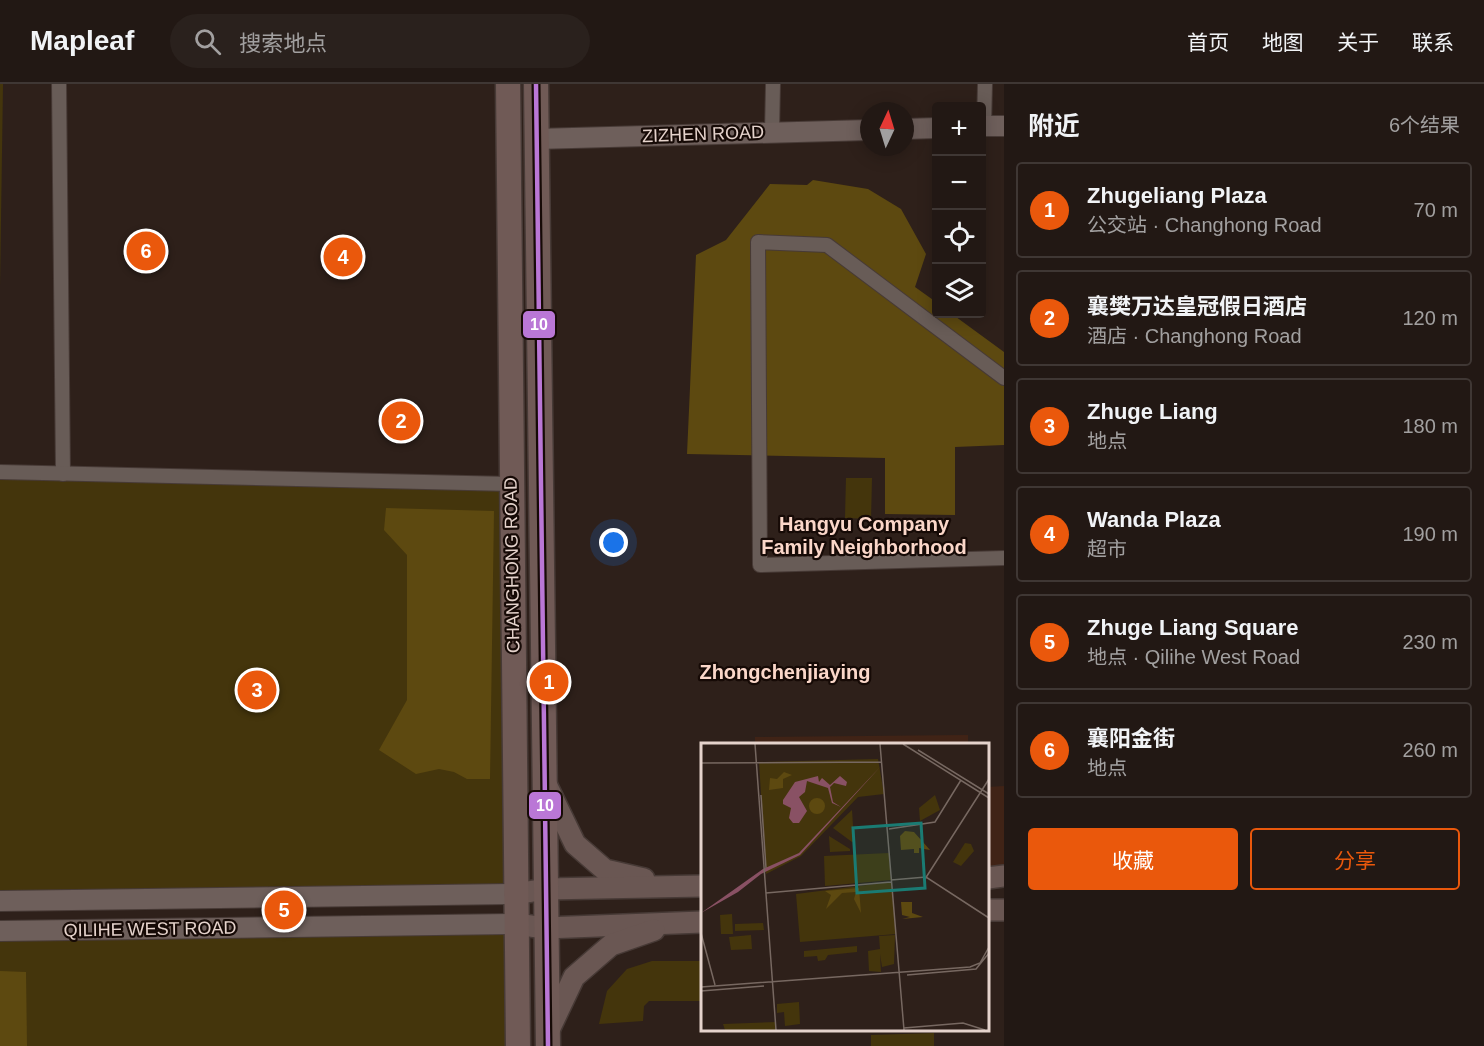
<!DOCTYPE html>
<html lang="zh">
<head>
<meta charset="utf-8">
<style>
	body { margin:0; font-family:Arial,"Noto Sans SC",sans-serif; background:#2a211d; color:#f1f3f6 }
	.controls { position:absolute; right:18px; top:18px; display:grid; overflow:hidden; border-radius:6px; box-shadow:0 3px 15px #0003 }
	.controls button { width:54px; height:54px; display:grid; place-items:center; padding:0; border:0; border-bottom:2px solid #3f3734; background:#221814; color:#f1f3f6; font:30px sans-serif }
	.compass { position:absolute; left:860px; top:18px; width:54px; height:54px; border-radius:50%; background:#221814; box-shadow:0 3px 15px #0003; rotate:4deg }
	.you { position:absolute; left:614px; top:459px; width:21px; height:21px; margin:-15px; border:4px solid #fff; border-radius:50%; background:#1a73e8; box-shadow:0 0 0 9px #1a73e833 }
	.badge { display:grid; place-items:center; width:39px; height:39px; border-radius:50%; background:#ea580c; color:#fff; font-size:20px; font-weight:700 }
	.pin { position:absolute; translate:-50% -50%; border:3px solid #fff; box-shadow:0 2px 6px #0006 }
	.list { margin:0; padding:0; list-style:none }
	h2 { display:flex; justify-content:space-between; align-items:center; height:78px; margin:0; padding:0 24px; font-size:26px }
	h2 small { font-size:20px; font-weight:400; color:#a2a0a0 }
	.list li { display:grid; grid-template-columns:39px 1fr auto; gap:18px; align-items:center; box-sizing:border-box; height:96px; margin:0 12px 12px; padding:0 12px; border:2px solid #3f3734; border-radius:6px }
	.list b { display:block; font-size:22px; white-space:nowrap }
	.list p { margin:0; font-size:20px; white-space:nowrap; color:#a2a0a0 }
	.list em { font-size:20px; font-style:normal; color:#a2a0a0 }
	.actions { display:flex; gap:12px; padding:18px 24px }
	.actions a { flex:1; padding:14px 0; border:2px solid #ea580c; border-radius:6px; text-align:center; font-size:21px; color:#ea580c }
	.actions .main { background:#ea580c; color:#fff }
	.icon { flex:none; width:33px; height:33px; fill:none; stroke:currentColor; stroke-width:2; stroke-linecap:round; stroke-linejoin:round }
	.map { position:relative; flex:none; width:1004px; height:962px; overflow:hidden }
	header { display:flex; align-items:center; gap:36px; box-sizing:border-box; height:84px; padding:0 30px; background:#221814; border-bottom:2px solid #3f3734 }
	header strong { font-size:28px }
	nav { display:flex; gap:33px; margin-inline-start:auto; font-size:21px }
	.search { width:420px; height:54px; background:#2a211d; display:flex; align-items:center; gap:15px; box-sizing:border-box; padding:0 21px; border-radius:33px; color:#a2a0a0; font-size:22px }
	main { display:flex }
	aside { flex:1; background:#221814 }
	.map>svg:first-child { display:block }
	.built { fill:#402316 }
	.green { fill:#44350c }
	.forest { fill:#5d4910 }
	.lines { fill:none; stroke-linecap:round; stroke-linejoin:round }
	.street-casing { stroke:#473a36; stroke-width:16 }
	.secondary-casing { stroke:#473a36; stroke-width:22 }
	.primary-casing { stroke:#473a36; stroke-width:24 }
	.highway-casing { stroke:#473a36; stroke-width:27 }
	.street { stroke:#685c57; stroke-width:14 }
	.secondary { stroke:#6e5f5b; stroke-width:20 }
	.primary { stroke:#6a5753; stroke-width:21 }
	.highway { stroke:#705a56; stroke-width:24 }
	.bus-1-casing { stroke:#160a06; stroke-width:9 }
	.bus-1 { stroke:#ba77d6; stroke-width:4.5 }
	.labels { text-anchor:middle; stroke-width:4.5; stroke-linejoin:round; paint-order:stroke }
	.street-label { font-size:18px; fill:#e5d3cc; stroke:#160a06 }
	.neighbourhood-label { font-size:20px; font-weight:bold; fill:#fbd7c9; stroke:#160a06 }
	.inset-road { fill:none; stroke:#776861; stroke-width:1.5 }
	.view { fill:#1a7b73; fill-opacity:0.15; stroke:#1a7b73; stroke-width:3 }
	.inset-edge { fill:none; stroke:#e5d3cc; stroke-width:3 }
	.line-badge { stroke:#160a06; stroke-width:2 }
	.badge-label { font-size:16px; text-anchor:middle; font-weight:bold; fill:#fff }
</style>
</head>
<body>
<header>
<strong>Mapleaf</strong>
<div class="search"><svg class="icon" aria-label="search" viewBox="0 0 24 24"><circle cx="10" cy="10" r="6"/><path d="M15 15l6 6"/></svg>搜索地点</div>
<nav><a>首页</a><a>地图</a><a>关于</a><a>联系</a></nav>
</header>
<main>
<div class="map">
<svg width="1004" height="962" viewBox="0 0 1004 962">
	<rect width="100%" height="100%" fill="#2e201a"/>
	<g class="built">
		<polygon points="968,651 968,660 755,660 755,653"/>
		<polygon points="1004,702 1004,783 988,786 988,703"/>
	</g>
	<g class="green">
		<polygon points="0,0 3,0 0,203"/>
		<polygon points="0,388 512,400 515,810 0,817"/>
		<polygon points="846,394 872,394 871,435 845,434"/>
		<polygon points="516,840 518,962 0,962 0,843"/>
		<polygon points="652,877 702,877 702,917 649,917 644,922 643,937 599,940 607,907 627,885"/>
		<polygon points="934,949 934,962 871,962 871,951"/>
	</g>
	<g class="forest">
		<polygon points="813,96 868,105 901,125 926,170 915,203 936,218 936,230 952,230 1004,268 1004,361 955,363 955,431 885,430 885,374 687,370 696,171 726,156 770,100 807,101"/>
		<polygon points="386,424 494,427 490,695 467,695 454,688 439,685 416,690 379,666 407,616 407,471 384,446"/>
		<polygon points="0,887 26,888 27,962 0,962"/>
	</g>
	<g class="lines">
		<defs>
			<g id="street">
				<polyline points="59,0 63,390"/>
				<polyline points="984,42 985,0"/>
				<polyline points="772,48 773,0"/>
				<polyline points="1004,294 827,161 758,158 760,481 1004,474"/>
				<polyline points="0,388 512,400"/>
			</g>
			<g id="secondary">
				<polyline points="982,42 1004,42"/>
				<polyline points="905,45 936,44"/>
				<polyline points="536,55 869,46"/>
				<polyline points="0,817 515,810"/>
				<polyline points="0,847 516,840"/>
			</g>
			<g id="primary">
				<polyline points="545,698 575,760 605,786 644,795"/>
				<polyline points="988,794 1004,792"/>
				<polyline points="515,810 546,805 702,802"/>
				<polyline points="988,826 1004,826"/>
				<polyline points="516,840 545,844 702,838"/>
				<polyline points="548,948 574,893 611,861 654,846"/>
			</g>
			<g id="highway">
				<polyline points="508,0 518,962"/>
				<polyline points="536,0 548,962"/>
			</g>
		</defs>
		<use href="#street" class="street-casing"/>
		<use href="#secondary" class="secondary-casing"/>
		<use href="#primary" class="primary-casing"/>
		<use href="#highway" class="highway-casing"/>
		<use href="#street" class="street"/>
		<use href="#secondary" class="secondary"/>
		<use href="#primary" class="primary"/>
		<use href="#highway" class="highway"/>
		<defs>
			<polyline id="bus-1" points="536,0 548,962"/>
		</defs>
		<use href="#bus-1" class="bus-1-casing"/>
		<use href="#bus-1" class="bus-1"/>
	</g>
	<g class="labels">
		<g class="street-label">
			<text transform="translate(703 50) rotate(-2)" y="6">ZIZHEN ROAD</text>
			<text transform="translate(512 481) rotate(-91)" y="6">CHANGHONG ROAD</text>
			<text transform="translate(150 845) rotate(-1)" y="6">QILIHE WEST ROAD</text>
		</g>
		<g class="neighbourhood-label">
			<text x="864" y="447">Hangyu Company<tspan x="864" dy="23">Family Neighborhood</tspan></text>
			<text x="785" y="595">Zhongchenjiaying</text>
		</g>
	</g>
	<g transform="translate(701 659)">
		<rect width="288" height="288" fill="#2e201a"/>
		<path d="M177,16L183,51L157,54L100,113L65,131L58,19ZM234,52L239,67L219,78L218,65ZM151,67L153,99H151L132,85ZM128,93L149,106V108L129,109ZM264,100L270,101L273,108L260,123L252,119ZM188,110L190,137L124,143L123,113ZM190,139L195,191L99,199L95,151ZM31,171L32,191H20L19,172ZM62,180L63,187L34,188V181ZM50,192L51,206L30,207L28,194ZM194,192L193,221L181,224L179,211L180,229L168,228L167,208L179,206L178,193ZM156,203V209L127,212L124,217L117,218L116,213L103,214V208ZM98,259L99,281L84,283L83,269L76,270V261ZM75,279V287H24L22,281Z" fill="#44350c"/>
		<path d="M83,29L91,32L82,36V45L68,47L69,35L76,36ZM108 63a8 8 0 1 1 16 0a8 8 0 1 1-16 0ZM204,88L213,89L229,107L218,105V110H213V106L200,107L199,93ZM158,145L160,170L153,156L155,149L141,150L125,166L130,152L124,148ZM211,159V170L222,174L201,176L209,174L201,172L200,159Z" fill="#5d4910"/>
		<path d="M180,23L99,112L60,131L37,149L0,170L62,126L98,110ZM117,33L118,39L121,35L129,42L139,33L146,39L145,43L133,40L129,44L132,59L140,64L131,60L127,45L106,38L104,49L98,54L106,68L98,80H92L88,75L90,65L82,61V57L94,39Z" fill="#895164"/>
		<path class="inset-road" d="M54,1L75,287M179,1L203,287M202,1L288,55M217,7L288,51M0,20L181,19M60,52L65,125M188,86L234,79L260,37M224,136L288,36M190,137L225,134L288,175M65,150L190,139M0,190L14,242M206,232L275,226L288,210M0,244L269,224L279,220L288,204M0,248L63,243M203,285L262,280L284,287"/>
		<path class="view" d="M220,80L224,145L156,150L152,85Z"/>
		<rect width="288" height="288" class="inset-edge"/>
	</g>
	<g class="line-badge">
		<rect x="522" y="226" width="34" height="29" rx="6" fill="#ba77d6"/>
		<rect x="528" y="707" width="34" height="29" rx="6" fill="#ba77d6"/>
	</g>
	<g class="badge-label">
		<text x="539" y="246">10</text>
		<text x="545" y="727">10</text>
	</g>
</svg>
<div class="controls">
<button>+</button>
<button>−</button>
<button><svg class="icon" aria-label="locate" viewBox="0 0 24 24"><circle cx="12" cy="12" r="6"/><path d="M12 2v4M12 18v4M2 12h4M18 12h4"/></svg></button>
<button><svg class="icon" aria-label="layers" viewBox="0 0 24 24"><path d="M12 4l9 5-9 5-9-5zM3 14l9 5 9-5"/></svg></button>
</div>
<svg class="compass" viewBox="-18 -18 36 36"><path d="M0-13l5 13h-10z" fill="#e53935"/><path d="M0 13l5-13h-10z" fill="#a2a0a0"/></svg>
<div class="you"></div>
<div class="pin badge" style="left:549px;top:598px">1</div>
<div class="pin badge" style="left:401px;top:337px">2</div>
<div class="pin badge" style="left:257px;top:606px">3</div>
<div class="pin badge" style="left:343px;top:173px">4</div>
<div class="pin badge" style="left:284px;top:826px">5</div>
<div class="pin badge" style="left:146px;top:167px">6</div>
</div>
<aside>
<h2>附近<small>6个结果</small></h2>
<ul class="list">
<li><span class="badge">1</span><div><b>Zhugeliang Plaza</b><p>公交站 · Changhong Road</p></div><em>70 m</em></li>
<li><span class="badge">2</span><div><b>襄樊万达皇冠假日酒店</b><p>酒店 · Changhong Road</p></div><em>120 m</em></li>
<li><span class="badge">3</span><div><b>Zhuge Liang</b><p>地点</p></div><em>180 m</em></li>
<li><span class="badge">4</span><div><b>Wanda Plaza</b><p>超市</p></div><em>190 m</em></li>
<li><span class="badge">5</span><div><b>Zhuge Liang Square</b><p>地点 · Qilihe West Road</p></div><em>230 m</em></li>
<li><span class="badge">6</span><div><b>襄阳金街</b><p>地点</p></div><em>260 m</em></li>
</ul>
<div class="actions"><a class="main">收藏</a><a>分享</a></div>
</aside>
</main>
</body>
</html>
